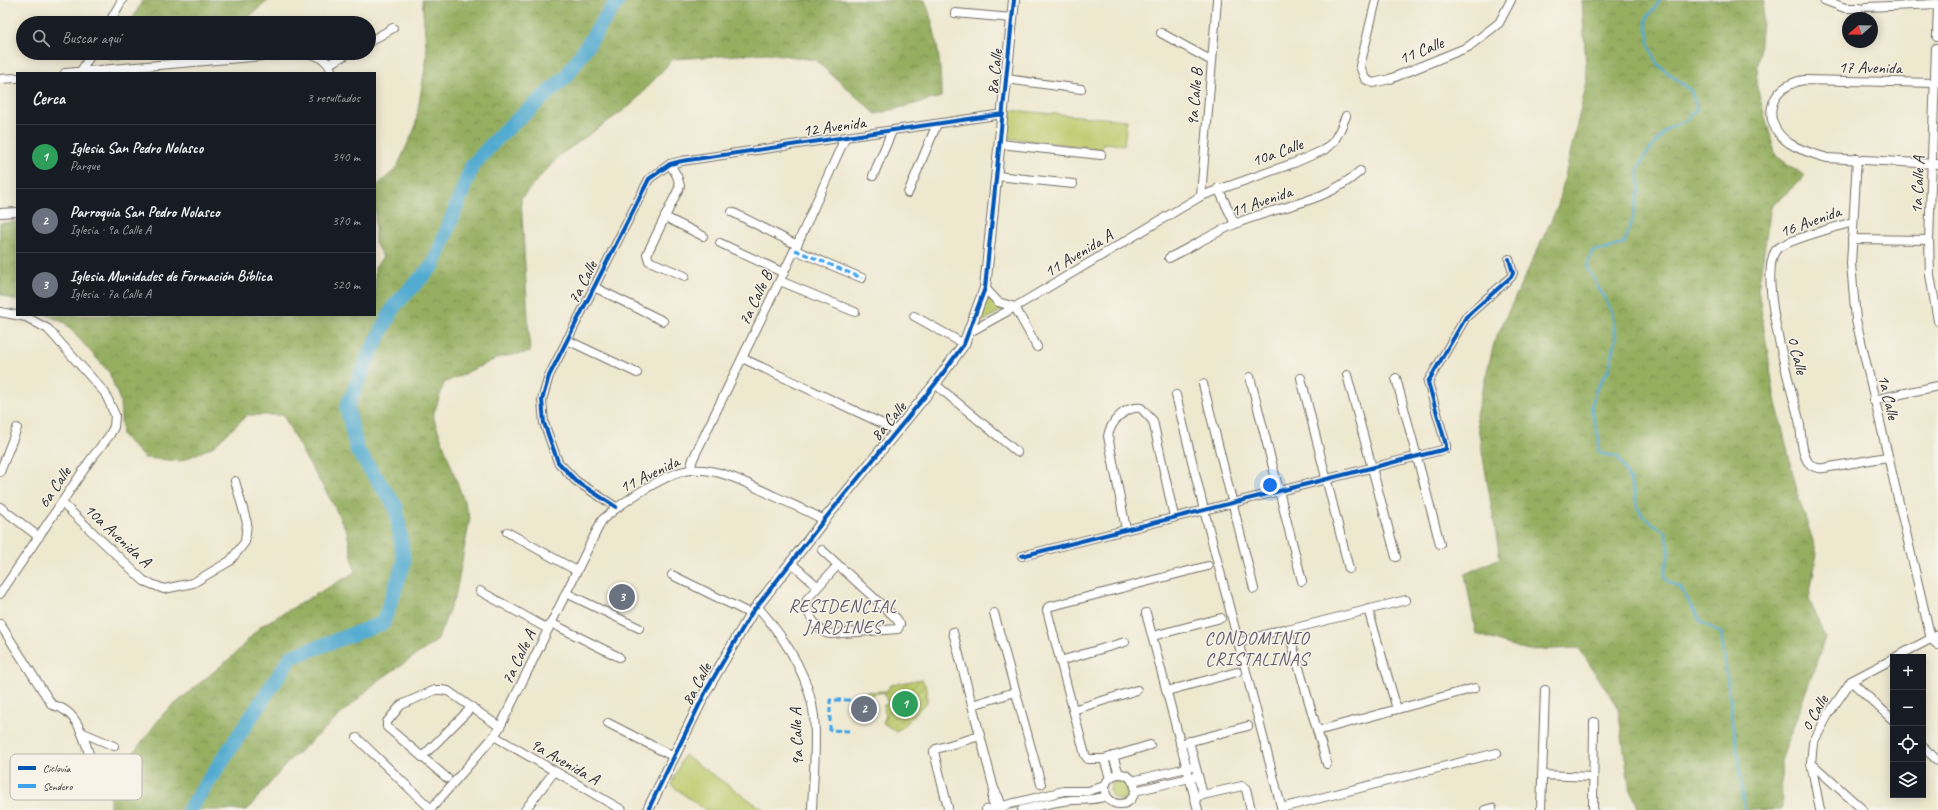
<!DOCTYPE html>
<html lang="es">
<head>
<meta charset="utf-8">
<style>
	body { margin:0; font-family:Caveat,sans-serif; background:#242831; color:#f1f3f6 }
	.controls { position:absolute; right:12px; bottom:12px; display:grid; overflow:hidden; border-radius:0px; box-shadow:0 2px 10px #0003 }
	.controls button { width:36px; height:36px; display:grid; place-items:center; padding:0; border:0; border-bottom:1px solid #363941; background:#171b24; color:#f1f3f6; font:20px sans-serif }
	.compass { position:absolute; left:1842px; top:12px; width:36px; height:36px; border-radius:50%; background:#171b24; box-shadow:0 2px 10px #0003; rotate:250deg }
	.you { position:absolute; left:1270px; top:485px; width:14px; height:14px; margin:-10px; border:3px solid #fff; border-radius:50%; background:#1a73e8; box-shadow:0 0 0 6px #1a73e833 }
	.badge { display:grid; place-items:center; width:26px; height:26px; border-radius:50%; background:#ea580c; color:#fff; font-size:13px; font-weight:700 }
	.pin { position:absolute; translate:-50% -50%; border:2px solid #fff; box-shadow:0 1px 4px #0006 }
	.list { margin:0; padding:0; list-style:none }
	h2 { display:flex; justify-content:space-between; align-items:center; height:52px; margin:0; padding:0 16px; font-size:17px }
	h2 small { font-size:13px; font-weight:400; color:#9ea1a6 }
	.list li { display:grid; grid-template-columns:26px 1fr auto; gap:12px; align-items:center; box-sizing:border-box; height:64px; padding:0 16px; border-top:1px solid #363941 }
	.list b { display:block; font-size:15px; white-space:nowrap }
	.list p { margin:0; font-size:13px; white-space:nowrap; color:#9ea1a6 }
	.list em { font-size:13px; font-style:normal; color:#9ea1a6 }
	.icon { flex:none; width:22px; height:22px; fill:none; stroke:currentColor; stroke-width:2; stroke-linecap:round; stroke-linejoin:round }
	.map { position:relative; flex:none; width:1938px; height:810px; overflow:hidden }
	.search { position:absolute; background:#171b24; box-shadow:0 2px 10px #0003; left:16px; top:16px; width:360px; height:44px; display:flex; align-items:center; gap:10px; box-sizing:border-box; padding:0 14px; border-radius:22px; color:#9ea1a6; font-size:15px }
	.panel { position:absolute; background:#171b24; box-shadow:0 2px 10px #0003; left:16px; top:72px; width:360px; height:244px; border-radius:0px }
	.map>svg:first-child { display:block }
	.grass { fill:#bcca6c; stroke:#747a4c }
	.forest { fill:url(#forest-crowns); stroke:#606c46 }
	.garden { fill:url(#garden-furrows); stroke:#747a4c }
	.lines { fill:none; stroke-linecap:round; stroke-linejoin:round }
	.stream { stroke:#53abd0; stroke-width:2.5 }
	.river { stroke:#53abd0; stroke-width:15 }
	.minor-casing { stroke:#6f6d64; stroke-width:10 }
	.tertiary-casing { stroke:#6f6d64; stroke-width:12 }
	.minor { stroke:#fff; stroke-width:8 }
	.tertiary { stroke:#fff; stroke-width:10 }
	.quiet { stroke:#3ea3eb; stroke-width:3; stroke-dasharray:6 3; stroke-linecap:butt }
	.cycleway-casing { stroke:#f7f3e8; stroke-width:6 }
	.cycleway { stroke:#0057b8; stroke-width:4 }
	.labels { text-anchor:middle; stroke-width:3; stroke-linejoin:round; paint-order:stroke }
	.street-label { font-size:17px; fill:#2b2b2b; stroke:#f7f3e8 }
	.neighbourhood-label { font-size:18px; letter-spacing:1px; fill:#625a6e; stroke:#f7f3e8 }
	.key { fill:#f7f3e8; stroke:#bab7af; stroke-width:1 }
	.key-label { font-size:11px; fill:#2b2b2b }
</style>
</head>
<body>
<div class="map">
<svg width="1938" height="810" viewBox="0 0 1938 810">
	<defs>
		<pattern id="forest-crowns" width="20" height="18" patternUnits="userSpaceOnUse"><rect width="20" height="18" fill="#95ae60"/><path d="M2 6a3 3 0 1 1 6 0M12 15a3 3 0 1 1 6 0" fill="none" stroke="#7a8e4f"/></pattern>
		<pattern id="garden-furrows" width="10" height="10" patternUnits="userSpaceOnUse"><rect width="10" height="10" fill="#bcca6c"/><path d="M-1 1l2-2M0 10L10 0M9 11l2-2" fill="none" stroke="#99a459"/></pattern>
	</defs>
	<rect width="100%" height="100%" fill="#f7f3e8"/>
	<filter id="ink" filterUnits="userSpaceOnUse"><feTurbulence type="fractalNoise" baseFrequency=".025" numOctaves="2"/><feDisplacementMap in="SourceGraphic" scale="8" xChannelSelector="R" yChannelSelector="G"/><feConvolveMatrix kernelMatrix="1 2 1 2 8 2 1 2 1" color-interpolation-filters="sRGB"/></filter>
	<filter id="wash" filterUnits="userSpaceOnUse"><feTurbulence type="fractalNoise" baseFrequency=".012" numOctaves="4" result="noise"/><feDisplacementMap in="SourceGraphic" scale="16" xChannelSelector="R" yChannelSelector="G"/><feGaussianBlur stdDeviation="0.9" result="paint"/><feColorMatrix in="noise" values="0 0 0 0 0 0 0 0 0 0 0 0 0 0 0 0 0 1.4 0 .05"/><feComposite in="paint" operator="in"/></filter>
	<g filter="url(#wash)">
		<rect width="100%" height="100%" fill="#eee8cf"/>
		<g class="grass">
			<polygon points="1008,110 1127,120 1124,145 1103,143 1102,149 1007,138"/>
			<polygon points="988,297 1004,309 978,324"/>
			<polygon points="684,755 764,810 705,810 671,785"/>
			<circle cx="1120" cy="790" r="10"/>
		</g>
		<g class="forest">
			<polygon points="143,0 269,0 241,23 130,23"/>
			<path d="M422,0H925C937,34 941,61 941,97L876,114L815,60L768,53L673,59L631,105L560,155L521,198L530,352L500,357L444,383L433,416L470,518L456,593L437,641L379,680L289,761L247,810H110V797L134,752L164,713L234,655L261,626L355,572L347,532L332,502L304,455L283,415H247L214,446L181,461L144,458L122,435L120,401L109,372L65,323L47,315H375V267L383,257L375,243V187L396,169L415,128L427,56Z"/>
			<polygon points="1582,0 1764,0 1756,84 1776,156 1805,176 1771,207 1758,289 1774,394 1799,499 1817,553 1809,599 1825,638 1781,761 1782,810 1639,810 1629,785 1618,708 1579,648 1525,650 1476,634 1465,574 1500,558 1476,415 1495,340 1558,206 1587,82"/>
			<polygon points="114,53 163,53 110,60"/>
			<polygon points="17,222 17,301 0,294 0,223"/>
		</g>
		<polygon class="garden" points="922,679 927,689 927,702 897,732 883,723 886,715 883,706 888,703 884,692 873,694 865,699 864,692 887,691 890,685"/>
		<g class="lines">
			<path class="stream" d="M1660,0L1646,19L1649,43L1656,63L1691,91L1697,109L1687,120L1668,128L1645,156L1638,170L1640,187L1632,222L1624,243L1607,249L1592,251L1587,267L1612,312L1616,339L1609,369L1596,390L1591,408L1599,439V453L1618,457L1628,476L1635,494L1637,507L1643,516L1665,532C1667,538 1669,545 1669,551C1668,567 1655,581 1680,587L1701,622L1721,633L1745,810"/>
			<polyline class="river" points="189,810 291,657 383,623 404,563 396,507 357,450 347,407 367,360 394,306 434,264 472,166 501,134 566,77 610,11 619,0"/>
		</g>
	</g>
	<g filter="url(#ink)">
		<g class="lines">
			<defs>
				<g id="minor">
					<polyline points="1376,0 1360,66 1365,79 1373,83 1390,79 1468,47 1499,23 1511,0"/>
					<polyline points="1824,0 1845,8 1859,8"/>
					<polyline points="1866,7 1938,4"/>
					<polyline points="955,13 1012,18"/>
					<polyline points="109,23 122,0"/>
					<polyline points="1161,33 1212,61"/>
					<polyline points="1937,37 1938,4"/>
					<polyline points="369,42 393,28"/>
					<polyline points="1936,48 1929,240 1930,275 1938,321"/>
					<polyline points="329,64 349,53"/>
					<polyline points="81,71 92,53"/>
					<path d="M65,73L299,53C315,54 328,57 332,73"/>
					<polyline points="0,79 17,78"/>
					<polyline points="1006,79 1081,89"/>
					<path d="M1936,83L1804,80C1769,86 1759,122 1789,143C1801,151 1814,154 1827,158L1938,164"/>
					<polyline points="1000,144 1101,155"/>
					<polyline points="1857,158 1851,264 1856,320 1931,639 1938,645"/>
					<polyline points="670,164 677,176 680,186 647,254 649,261 685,276"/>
					<polyline points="873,176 892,131"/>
					<polyline points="997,176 1073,184"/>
					<polyline points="1218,188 1235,224"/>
					<polyline points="908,193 937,124"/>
					<polyline points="1201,196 1217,0"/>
					<polyline points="732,212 797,245"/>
					<polyline points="0,213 17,212"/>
					<polyline points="665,217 703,236"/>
					<path d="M1853,222C1840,226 1783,241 1776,250C1757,276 1791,388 1799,420C1802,433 1800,450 1808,462C1812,467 1817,469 1824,468L1887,457"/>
					<polyline points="1852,239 1929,240"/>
					<polyline points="720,243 784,273"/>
					<polyline points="795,250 862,278"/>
					<path d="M1169,258C1191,247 1212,234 1235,224C1278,205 1323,205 1360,171"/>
					<polyline points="780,281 855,312"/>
					<polyline points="594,287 663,321"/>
					<polyline points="985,288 998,302 1015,307 1037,347"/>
					<polyline points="0,312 26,317 48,329 105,393 115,415 114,427 109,436 91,459 0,594"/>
					<polyline points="914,316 964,344"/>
					<polyline points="968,333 1015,307 1201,196 1294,163 1324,150 1334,141 1340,130 1346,116"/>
					<polyline points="567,340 637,373"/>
					<polyline points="742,358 896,430"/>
					<polyline points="1347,375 1396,557"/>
					<polyline points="1250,377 1302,581"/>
					<polyline points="1301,378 1349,569"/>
					<polyline points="1396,378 1440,544"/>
					<polyline points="935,384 1017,452"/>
					<polyline points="1203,384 1254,589"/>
					<polyline points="1176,395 1204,510 1282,810"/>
					<polyline points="1873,400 1938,386"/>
					<polyline points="690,470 693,459 797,245 845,138"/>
					<polyline points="0,472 17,428"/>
					<polyline points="62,503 144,581 164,589 193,583 230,561 245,542 247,523 235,481"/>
					<polyline points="0,507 39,537"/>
					<polyline points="616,507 576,481 558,462 544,423 542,400 549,376 649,179 670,164 682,161 1003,114"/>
					<path d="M1126,529L1108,436C1111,421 1125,406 1141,408L1153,421L1174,517"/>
					<polyline points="507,532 577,571"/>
					<path d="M822,550L896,618L900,624L898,629L830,634C818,633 804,611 807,599L837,566"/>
					<polyline points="1022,556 1446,449 1446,445 1428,382 1466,317 1511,277 1513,273 1509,259"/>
					<polyline points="790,562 817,586"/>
					<polyline points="672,575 751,614"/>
					<polyline points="480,591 548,629"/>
					<polyline points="566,593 639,628"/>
					<path d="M757,606C784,637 809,674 814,716C817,746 813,779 812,810"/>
					<polyline points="1368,609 1397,709"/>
					<polyline points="994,613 1041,784"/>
					<polyline points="1146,613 1198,810"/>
					<polyline points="551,623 619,657"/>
					<path d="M0,624L52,705C81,710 86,747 94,770L98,774"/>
					<polyline points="1288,630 1327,764"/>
					<polyline points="953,632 994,789 999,798 1002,810"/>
					<polyline points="1153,636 1221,618"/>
					<polyline points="1238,643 1283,629 1288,630 1406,600"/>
					<polyline points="1896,657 1938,635"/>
					<polyline points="1060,661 1125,642"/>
					<polyline points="1851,681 1893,720"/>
					<polyline points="1167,691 1237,672"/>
					<polyline points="972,705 1015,692"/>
					<polyline points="1073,710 1137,690"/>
					<polyline points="608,723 674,757"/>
					<polyline points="1317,731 1475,688"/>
					<polyline points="81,732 114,746"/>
					<polyline points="494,736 622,810"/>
					<polyline points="357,738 431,809"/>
					<polyline points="1189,741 1203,795"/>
					<polyline points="1180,744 1248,726"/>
					<polyline points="1150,745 1104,759 1088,759 1085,755 1047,610 1048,607 1208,566"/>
					<polyline points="1923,747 1938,761"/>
					<polyline points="1113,756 1119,774"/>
					<polyline points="422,757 472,707"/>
					<polyline points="1104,759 1110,778"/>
					<polyline points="1811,763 1863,810"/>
					<circle cx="1120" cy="789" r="15"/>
					<polyline points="1542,775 1593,777"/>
					<polyline points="447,778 387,727 387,722 401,705 435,690 441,690 448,691 500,727"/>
					<polyline points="1132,781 1195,766"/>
					<polyline points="994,789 992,799 994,810"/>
					<polyline points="1135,791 1198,776"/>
					<polyline points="1194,797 1242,786 1246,789 1251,810"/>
					<polyline points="948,808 934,752 936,749 980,736"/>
					<polyline points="1281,808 1497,753"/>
					<path d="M430,810L494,736L500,727L602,520C620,504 666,472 691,470C721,468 748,484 774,496C791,504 808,511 824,520"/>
					<polyline points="525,810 554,772"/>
					<polyline points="986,810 1064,791 1088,791 1105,786"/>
					<path d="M1022,810C1039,806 1055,801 1072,800C1085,799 1093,801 1106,796"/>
					<polyline points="1485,810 1492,808"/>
					<polyline points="1541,810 1545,690"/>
					<polyline points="1593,810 1594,722"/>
					<polyline points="1820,810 1811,763 1813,743 1829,713 1851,681 1893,659"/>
				</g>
				<polyline id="tertiary" points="648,810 707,689 751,614 824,520 935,384 964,344 985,288 1014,0"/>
			</defs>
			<use href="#minor" class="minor-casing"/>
			<use href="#tertiary" class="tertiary-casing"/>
			<use href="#minor" class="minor"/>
			<use href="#tertiary" class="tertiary"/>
			<g class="quiet">
				<polyline points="795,250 862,278"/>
				<polyline points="849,731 830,730 830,700 851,700"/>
			</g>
			<defs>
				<g id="cycleway">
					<polyline points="616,507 576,481 558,462 544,423 542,400 549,376 649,179 670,164 682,161 1003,114"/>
					<polyline points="1022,556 1446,449 1446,445 1428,382 1466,317 1511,277 1513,273 1509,259"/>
					<polyline points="648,810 707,689 751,614 824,520 935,384 964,344 985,288 1014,0"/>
				</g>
			</defs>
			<use href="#cycleway" class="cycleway-casing"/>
			<use href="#cycleway" class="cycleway"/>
		</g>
	</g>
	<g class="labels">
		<g class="street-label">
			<text transform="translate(1421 50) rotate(-22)" y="6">11 Calle</text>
			<text transform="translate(1870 67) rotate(1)" y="6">17 Avenida</text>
			<text transform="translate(994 72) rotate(-84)" y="6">8a Calle</text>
			<text transform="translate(1194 97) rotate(-85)" y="6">9a Calle B</text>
			<text transform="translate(834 126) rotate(-8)" y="6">12 Avenida</text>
			<text transform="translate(1277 152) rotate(-20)" y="6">10a Calle</text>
			<text transform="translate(1917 185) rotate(-87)" y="6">1a Calle A</text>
			<text transform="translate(1261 201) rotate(-19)" y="6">11 Avenida</text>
			<text transform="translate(1810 221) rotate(-20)" y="6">16 Avenida</text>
			<text transform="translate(1078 253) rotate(-31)" y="6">11 Avenida A</text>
			<text transform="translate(582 282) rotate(-63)" y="6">7a Calle</text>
			<text transform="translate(755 298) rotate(-64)" y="6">7a Calle B</text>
			<text transform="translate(1798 355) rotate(76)" y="6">0 Calle</text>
			<text transform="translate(1889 397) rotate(77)" y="6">1a Calle</text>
			<text transform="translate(888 421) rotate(-50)" y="6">8a Calle</text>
			<text transform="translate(649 474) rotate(-26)" y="6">11 Avenida</text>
			<text transform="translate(54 487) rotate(-56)" y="6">6a Calle</text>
			<text transform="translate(118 535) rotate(43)" y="6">10a Avenida A</text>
			<text transform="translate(518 657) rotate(-64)" y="6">7a Calle A</text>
			<text transform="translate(696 684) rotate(-62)" y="6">8a Calle</text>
			<text transform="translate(1814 713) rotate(-61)" y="6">0 Calle</text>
			<text transform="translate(796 737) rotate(-92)" y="6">9a Calle A</text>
			<text transform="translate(565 761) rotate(30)" y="6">9a Avenida A</text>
		</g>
		<g class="neighbourhood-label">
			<text x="843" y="612">RESIDENCIAL<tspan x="843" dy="21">JARDINES</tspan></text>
			<text x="1257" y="644">CONDOMINIO<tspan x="1257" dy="21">CRISTALINAS</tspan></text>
		</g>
	</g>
	<rect x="10" y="754" width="132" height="46" rx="6" class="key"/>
	<rect x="18" y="766" width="18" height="4" fill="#0057b8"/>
	<rect x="18" y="784" width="18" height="4" fill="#3ea3eb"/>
	<g class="key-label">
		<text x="43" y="772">Ciclovía</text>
		<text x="43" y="790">Sendero</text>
	</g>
</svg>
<div class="controls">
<button>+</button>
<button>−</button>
<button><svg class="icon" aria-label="locate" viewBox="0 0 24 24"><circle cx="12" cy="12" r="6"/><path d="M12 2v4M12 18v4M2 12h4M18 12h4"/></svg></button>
<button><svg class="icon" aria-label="layers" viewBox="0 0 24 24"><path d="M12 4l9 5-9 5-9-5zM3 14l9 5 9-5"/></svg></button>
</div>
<svg class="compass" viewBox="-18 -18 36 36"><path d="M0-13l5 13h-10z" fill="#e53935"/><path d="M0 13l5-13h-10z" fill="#9ea1a6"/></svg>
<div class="you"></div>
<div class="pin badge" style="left:905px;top:704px;background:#2e9e5b">1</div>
<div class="pin badge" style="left:864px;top:709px;background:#6b7280">2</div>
<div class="pin badge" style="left:622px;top:597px;background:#6b7280">3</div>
<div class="search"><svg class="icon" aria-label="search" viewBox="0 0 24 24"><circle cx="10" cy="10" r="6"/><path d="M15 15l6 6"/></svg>Buscar aquí</div>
<section class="panel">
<h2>Cerca<small>3 resultados</small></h2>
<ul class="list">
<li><span class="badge" style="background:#2e9e5b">1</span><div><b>Iglesia San Pedro Nolasco</b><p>Parque</p></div><em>340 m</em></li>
<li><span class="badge" style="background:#6b7280">2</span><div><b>Parroquia San Pedro Nolasco</b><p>Iglesia · 9a Calle A</p></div><em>370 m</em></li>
<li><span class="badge" style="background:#6b7280">3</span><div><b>Iglesia Munidades de Formación Bíblica</b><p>Iglesia · 7a Calle A</p></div><em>520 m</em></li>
</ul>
</section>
</div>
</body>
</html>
